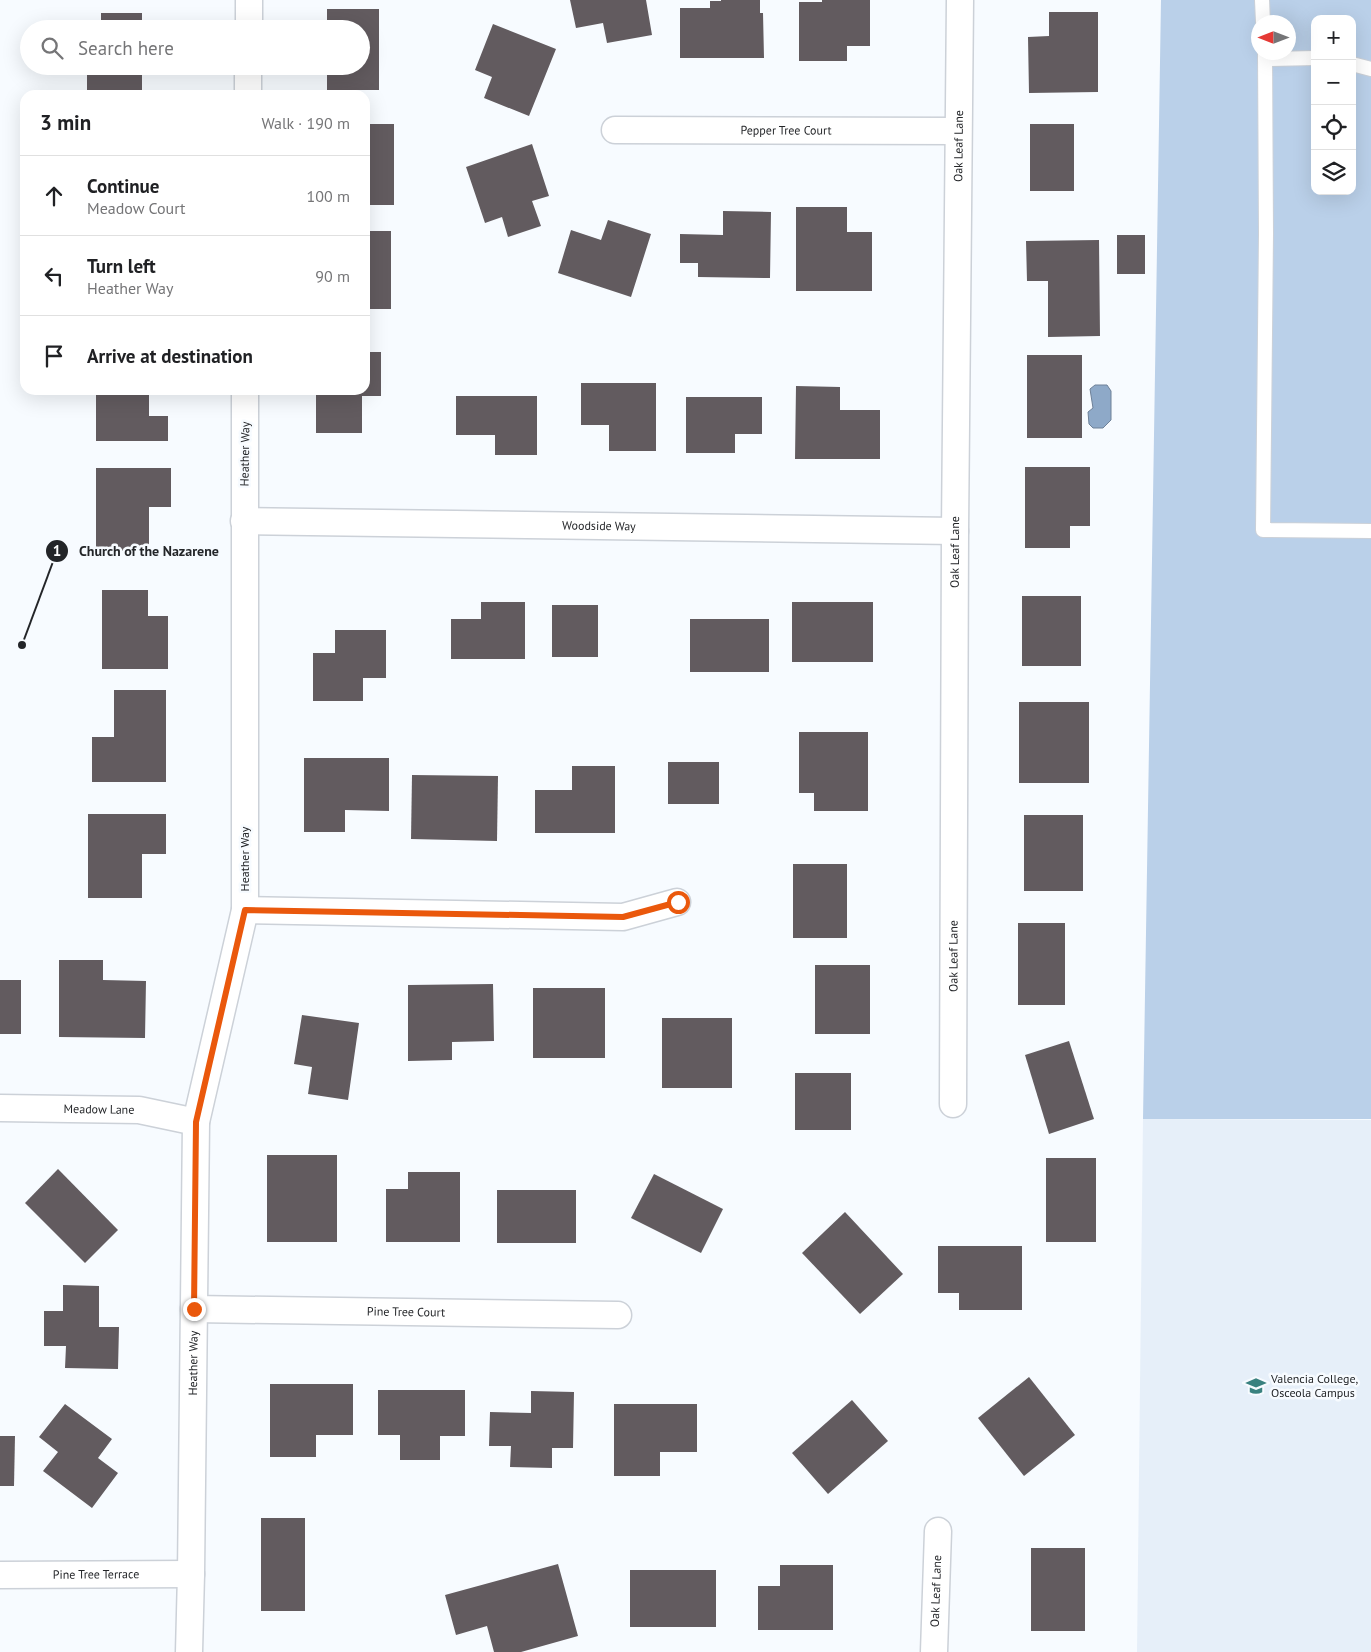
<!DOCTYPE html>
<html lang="en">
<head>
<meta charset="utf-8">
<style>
	body { margin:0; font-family:"PT Sans",sans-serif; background:#f6f6f6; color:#202124 }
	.controls { position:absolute; right:15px; top:15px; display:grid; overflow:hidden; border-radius:10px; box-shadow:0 5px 20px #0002 }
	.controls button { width:45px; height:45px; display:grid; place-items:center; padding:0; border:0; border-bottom:1px solid #e0e0e0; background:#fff; color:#202124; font:25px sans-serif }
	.compass { position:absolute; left:1251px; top:15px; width:45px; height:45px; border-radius:50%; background:#fff; box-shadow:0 5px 20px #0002; rotate:270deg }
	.stop { position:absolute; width:15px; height:15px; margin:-11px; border:4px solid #ea580c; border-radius:50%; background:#fff }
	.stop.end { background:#ea580c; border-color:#fff; box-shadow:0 1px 5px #0008 }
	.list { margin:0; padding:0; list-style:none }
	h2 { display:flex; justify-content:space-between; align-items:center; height:65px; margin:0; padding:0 20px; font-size:21px }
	h2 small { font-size:16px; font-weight:400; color:#757577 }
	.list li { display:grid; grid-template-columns:32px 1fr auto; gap:15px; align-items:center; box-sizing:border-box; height:80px; padding:0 20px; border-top:1px solid #e0e0e0 }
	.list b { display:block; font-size:19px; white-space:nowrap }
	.list p { margin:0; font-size:16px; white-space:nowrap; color:#757577 }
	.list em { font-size:16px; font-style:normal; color:#757577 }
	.icon { flex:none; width:28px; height:28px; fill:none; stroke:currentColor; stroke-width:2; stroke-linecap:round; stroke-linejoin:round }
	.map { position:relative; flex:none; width:1371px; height:1652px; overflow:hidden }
	.search { position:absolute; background:#fff; box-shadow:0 5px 20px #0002; left:20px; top:20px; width:350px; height:55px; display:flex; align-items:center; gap:12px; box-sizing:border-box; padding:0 18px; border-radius:28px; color:#757577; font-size:19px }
	.panel { position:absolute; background:#fff; box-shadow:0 5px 20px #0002; left:20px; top:90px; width:350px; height:305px; border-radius:15px }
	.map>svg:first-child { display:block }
	.built { fill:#e6eff9 }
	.green { fill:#bad0e9; fill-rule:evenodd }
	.water { fill:#8ea9c8; stroke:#6e8198 }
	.building { fill:#625b5f }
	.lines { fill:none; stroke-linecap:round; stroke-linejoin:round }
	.lane-casing { stroke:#ccd1d8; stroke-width:16 }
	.street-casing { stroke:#ccd1d8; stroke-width:29 }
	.lane { stroke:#fff; stroke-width:14 }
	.street { stroke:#fff; stroke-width:26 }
	.route { stroke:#ea580c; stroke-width:6 }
	.labels { text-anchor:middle; stroke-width:5; stroke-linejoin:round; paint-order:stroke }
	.street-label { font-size:12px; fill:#232528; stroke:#f7fbff }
	.poi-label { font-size:12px; fill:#232528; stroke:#f7fbff; text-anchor:start }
	.leader { fill:none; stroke:#232528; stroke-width:2 }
	.callout-dot { fill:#232528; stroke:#f7fbff; stroke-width:2 }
	.mark-label { font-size:15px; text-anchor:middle; font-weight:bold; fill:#fff }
	.callout-label { font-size:14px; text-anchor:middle; font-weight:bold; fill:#232528; stroke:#f7fbff; stroke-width:5; stroke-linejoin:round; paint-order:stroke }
</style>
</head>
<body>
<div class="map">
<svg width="1371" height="1652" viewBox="0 0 1371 1652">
	<rect width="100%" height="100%" fill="#f7fbff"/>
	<polygon class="built" points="1143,1119 1371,1120 1371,1652 1137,1652"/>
	<path class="green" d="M1161,0H1371V1119H1143ZM1315,19H1352V191H1315ZM1258,22H1288V52H1258Z"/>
	<polygon class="water" points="1095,385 1107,385 1111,391 1111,420 1103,428 1093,428 1089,424 1088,412 1093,408 1090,389"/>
	<g class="building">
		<polygon points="570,0 646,0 652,35 607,43 603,23 576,28"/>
		<polygon points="721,0 760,0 760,13 763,13 764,58 680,58 680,8 710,8 710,1 721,1"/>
		<polygon points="822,0 870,0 870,46 847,46 847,61 799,61 799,2 822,2"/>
		<polygon points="327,9 379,9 379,90 327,90 327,66 361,66 361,29 327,29"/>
		<polygon points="1049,12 1098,12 1098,92 1029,93 1028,37 1049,36"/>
		<rect x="101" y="13" width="41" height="16"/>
		<polygon points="493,24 556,49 529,116 484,98 492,77 475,70"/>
		<rect x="87" y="66" width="55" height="29"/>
		<rect x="365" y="124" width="29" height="81"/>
		<rect x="1030" y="124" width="44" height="67"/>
		<polygon points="532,144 549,196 532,201 541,226 508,237 502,217 485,223 466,167"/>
		<polygon points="796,207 847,207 847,232 872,232 872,291 796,291"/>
		<polygon points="723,211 771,212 770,278 698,277 698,263 680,263 680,234 723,235"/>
		<polygon points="608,220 651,234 631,297 558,273 571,230 601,240"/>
		<rect x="365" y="231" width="26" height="78"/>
		<rect x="1117" y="235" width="28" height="39"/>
		<polygon points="1099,240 1100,336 1048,337 1048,281 1027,281 1026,241"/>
		<polygon points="365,352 381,352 381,396 362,396 362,433 316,433 316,390 365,390"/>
		<rect x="1027" y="355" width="55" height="83"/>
		<polygon points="581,383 656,383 656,451 609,451 609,425 581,425"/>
		<polygon points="796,386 840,387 840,410 880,410 880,459 795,459"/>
		<polygon points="96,390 149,390 149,416 168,416 168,441 96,441"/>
		<polygon points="456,396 537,396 537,455 495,455 495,435 456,435"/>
		<polygon points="686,397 762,397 762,434 735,434 735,453 686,453"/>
		<polygon points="1025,467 1090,467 1090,526 1070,526 1070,548 1025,548"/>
		<polygon points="96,468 171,468 171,507 149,507 149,551 96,551"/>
		<polygon points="102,590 148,590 148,616 168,616 168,669 102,669"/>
		<rect x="1022" y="596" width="59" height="70"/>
		<polygon points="481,602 525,602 525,659 451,659 451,619 481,619"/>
		<rect x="792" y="602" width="81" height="60"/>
		<rect x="552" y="605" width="46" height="52"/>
		<rect x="690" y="619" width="79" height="53"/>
		<polygon points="335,630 386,630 386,678 363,678 363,701 313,701 313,653 335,653"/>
		<polygon points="114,690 166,690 166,782 92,782 92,737 114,737"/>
		<rect x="1019" y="702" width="70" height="81"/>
		<polygon points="799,732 868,732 868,811 814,811 814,793 799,793"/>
		<polygon points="304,758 389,758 389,811 345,810 345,832 304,832"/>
		<rect x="668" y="762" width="51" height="42"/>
		<polygon points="572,766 615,766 615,833 535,833 535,790 572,790"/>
		<polygon points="412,775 498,776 497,841 411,839"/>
		<polygon points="88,814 166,814 166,854 142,854 142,898 88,898"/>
		<rect x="1024" y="815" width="59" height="76"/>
		<rect x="793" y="864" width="54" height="74"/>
		<rect x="1018" y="923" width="47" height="82"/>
		<polygon points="59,960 103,960 103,980 146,981 145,1038 59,1037"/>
		<rect x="815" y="965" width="55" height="69"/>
		<rect x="0" y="980" width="21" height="54"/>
		<polygon points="493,984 494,1041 452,1042 452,1060 408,1061 408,985"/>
		<rect x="533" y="988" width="72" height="70"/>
		<polygon points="302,1015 359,1023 348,1100 308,1094 312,1067 294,1064"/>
		<rect x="662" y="1018" width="70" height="70"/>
		<polygon points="1069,1041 1094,1119 1049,1134 1025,1055"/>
		<rect x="795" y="1073" width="56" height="57"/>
		<rect x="267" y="1155" width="70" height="87"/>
		<rect x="1046" y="1158" width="50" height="84"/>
		<polygon points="58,1169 118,1230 85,1263 25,1203"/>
		<polygon points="408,1172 460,1172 460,1242 386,1242 386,1189 408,1189"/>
		<polygon points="654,1174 723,1209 701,1253 631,1218"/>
		<rect x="497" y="1190" width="79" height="53"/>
		<polygon points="845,1212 903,1274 860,1314 802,1253"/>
		<polygon points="938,1246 1022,1246 1022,1310 959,1310 959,1293 938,1293"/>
		<polygon points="63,1285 99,1286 99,1327 119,1327 118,1369 65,1368 66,1346 44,1346 44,1311 63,1311"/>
		<polygon points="1029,1377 1075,1435 1024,1476 978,1418"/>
		<polygon points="270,1384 353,1384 353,1435 316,1435 316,1457 270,1457"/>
		<polygon points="378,1390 465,1390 465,1436 440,1436 440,1460 400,1460 400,1435 378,1435"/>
		<polygon points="531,1391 574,1392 573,1448 552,1448 552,1468 510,1467 511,1446 489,1446 490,1412 531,1413"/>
		<polygon points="852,1400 888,1441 828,1494 792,1453"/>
		<polygon points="65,1404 112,1439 98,1458 118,1473 92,1508 43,1471 58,1452 39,1437"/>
		<polygon points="614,1404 697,1404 697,1452 660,1452 660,1476 614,1476"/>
		<polygon points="0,1436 15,1436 14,1486 0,1486"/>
		<rect x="261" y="1518" width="44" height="93"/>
		<rect x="1031" y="1548" width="54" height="83"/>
		<polygon points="558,1564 578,1636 521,1652 494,1652 487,1626 456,1635 445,1595"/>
		<polygon points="780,1565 833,1565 833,1630 758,1630 758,1586 780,1586"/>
		<rect x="630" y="1570" width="86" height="57"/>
	</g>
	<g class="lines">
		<defs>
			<g id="lane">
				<polyline points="1262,0 1263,22"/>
				<polyline points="1265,52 1266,234 1263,530 1371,531"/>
				<polyline points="1265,59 1315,58"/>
				<polyline points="1352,64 1371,69"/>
			</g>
			<g id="street">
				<polyline points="249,29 249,0"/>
				<polyline points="248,95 248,66"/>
				<path id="s1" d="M615,130L958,131"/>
				<path id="s2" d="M244,521L955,531"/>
				<polyline points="245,910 623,917 677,902"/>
				<path id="s3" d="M953,1104L955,531L960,0"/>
				<path id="s4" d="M0,1108L139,1110L196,1122"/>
				<path id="s5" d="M194,1309L618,1315"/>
				<path id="s6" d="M0,1575L191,1574"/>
				<path id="s7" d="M189,1652L191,1574L196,1122L245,910V390"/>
				<path id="s8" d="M934,1652L938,1531"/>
			</g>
		</defs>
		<use href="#lane" class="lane-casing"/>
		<use href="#street" class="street-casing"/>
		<use href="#lane" class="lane"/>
		<use href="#street" class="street"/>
	</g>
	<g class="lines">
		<polyline class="route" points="194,1309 196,1122 245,910 623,917 678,902"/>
	</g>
	<defs>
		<symbol id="university-bare" viewBox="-9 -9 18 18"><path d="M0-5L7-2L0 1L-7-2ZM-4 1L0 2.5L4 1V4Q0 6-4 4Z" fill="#39817f" stroke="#f7fbff" stroke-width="2.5" paint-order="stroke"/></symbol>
	</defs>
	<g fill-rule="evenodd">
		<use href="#university-bare" x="1242" y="1372" width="28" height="28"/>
	</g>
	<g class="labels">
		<g class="street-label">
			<text dy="4" stroke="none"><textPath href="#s1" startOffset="171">Pepper Tree Court</textPath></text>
			<text dy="4" stroke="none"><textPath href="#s3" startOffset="958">Oak Leaf Lane</textPath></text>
			<text transform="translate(245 454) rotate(-89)" y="4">Heather Way</text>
			<text dy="4" stroke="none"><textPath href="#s2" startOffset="355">Woodside Way</textPath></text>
			<text dy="4" stroke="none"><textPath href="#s3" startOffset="552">Oak Leaf Lane</textPath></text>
			<text transform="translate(245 859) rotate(-90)" y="4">Heather Way</text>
			<text dy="4" stroke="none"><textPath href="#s3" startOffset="148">Oak Leaf Lane</textPath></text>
			<text dy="4" stroke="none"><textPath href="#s4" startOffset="99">Meadow Lane</textPath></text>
			<text dy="4" stroke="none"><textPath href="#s5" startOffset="212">Pine Tree Court</textPath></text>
			<text dy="4" stroke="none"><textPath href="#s7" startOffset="289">Heather Way</textPath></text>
			<text dy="4" stroke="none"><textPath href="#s6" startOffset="96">Pine Tree Terrace</textPath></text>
			<text dy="4" stroke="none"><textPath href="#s8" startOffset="61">Oak Leaf Lane</textPath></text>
		</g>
		<g class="poi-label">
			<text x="1271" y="1383">Valencia College,<tspan x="1271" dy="14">Osceola Campus</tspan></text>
		</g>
	</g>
	<path class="leader" d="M22 645L57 551"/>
	<g class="callout-dot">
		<circle cx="22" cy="645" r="5"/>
		<circle cx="57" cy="551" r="12"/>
	</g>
	<g class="mark-label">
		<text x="57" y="556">1</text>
	</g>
	<g class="callout-label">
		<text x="149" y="556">Church of the Nazarene</text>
	</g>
</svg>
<div class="controls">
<button>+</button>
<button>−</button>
<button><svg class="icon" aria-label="locate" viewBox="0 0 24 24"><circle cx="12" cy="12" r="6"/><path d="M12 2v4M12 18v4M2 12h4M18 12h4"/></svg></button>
<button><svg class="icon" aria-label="layers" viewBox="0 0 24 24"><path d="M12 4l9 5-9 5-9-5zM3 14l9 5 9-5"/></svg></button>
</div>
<svg class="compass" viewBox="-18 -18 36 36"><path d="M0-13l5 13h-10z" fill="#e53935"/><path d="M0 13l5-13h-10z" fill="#757577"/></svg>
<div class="stop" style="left:678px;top:902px"></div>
<div class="stop end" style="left:194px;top:1309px"></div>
<div class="search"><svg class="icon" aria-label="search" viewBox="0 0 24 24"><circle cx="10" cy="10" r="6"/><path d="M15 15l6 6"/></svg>Search here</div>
<section class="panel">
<h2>3 min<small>Walk · 190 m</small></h2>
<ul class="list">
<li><svg class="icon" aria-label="ahead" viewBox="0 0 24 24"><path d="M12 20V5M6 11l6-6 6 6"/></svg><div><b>Continue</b><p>Meadow Court</p></div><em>100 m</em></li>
<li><svg class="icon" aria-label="left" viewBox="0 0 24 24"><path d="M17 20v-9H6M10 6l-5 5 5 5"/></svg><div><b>Turn left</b><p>Heather Way</p></div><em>90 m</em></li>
<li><svg class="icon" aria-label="arrive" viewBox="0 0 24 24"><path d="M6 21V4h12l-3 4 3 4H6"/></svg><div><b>Arrive at destination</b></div></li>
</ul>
</section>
</div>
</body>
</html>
